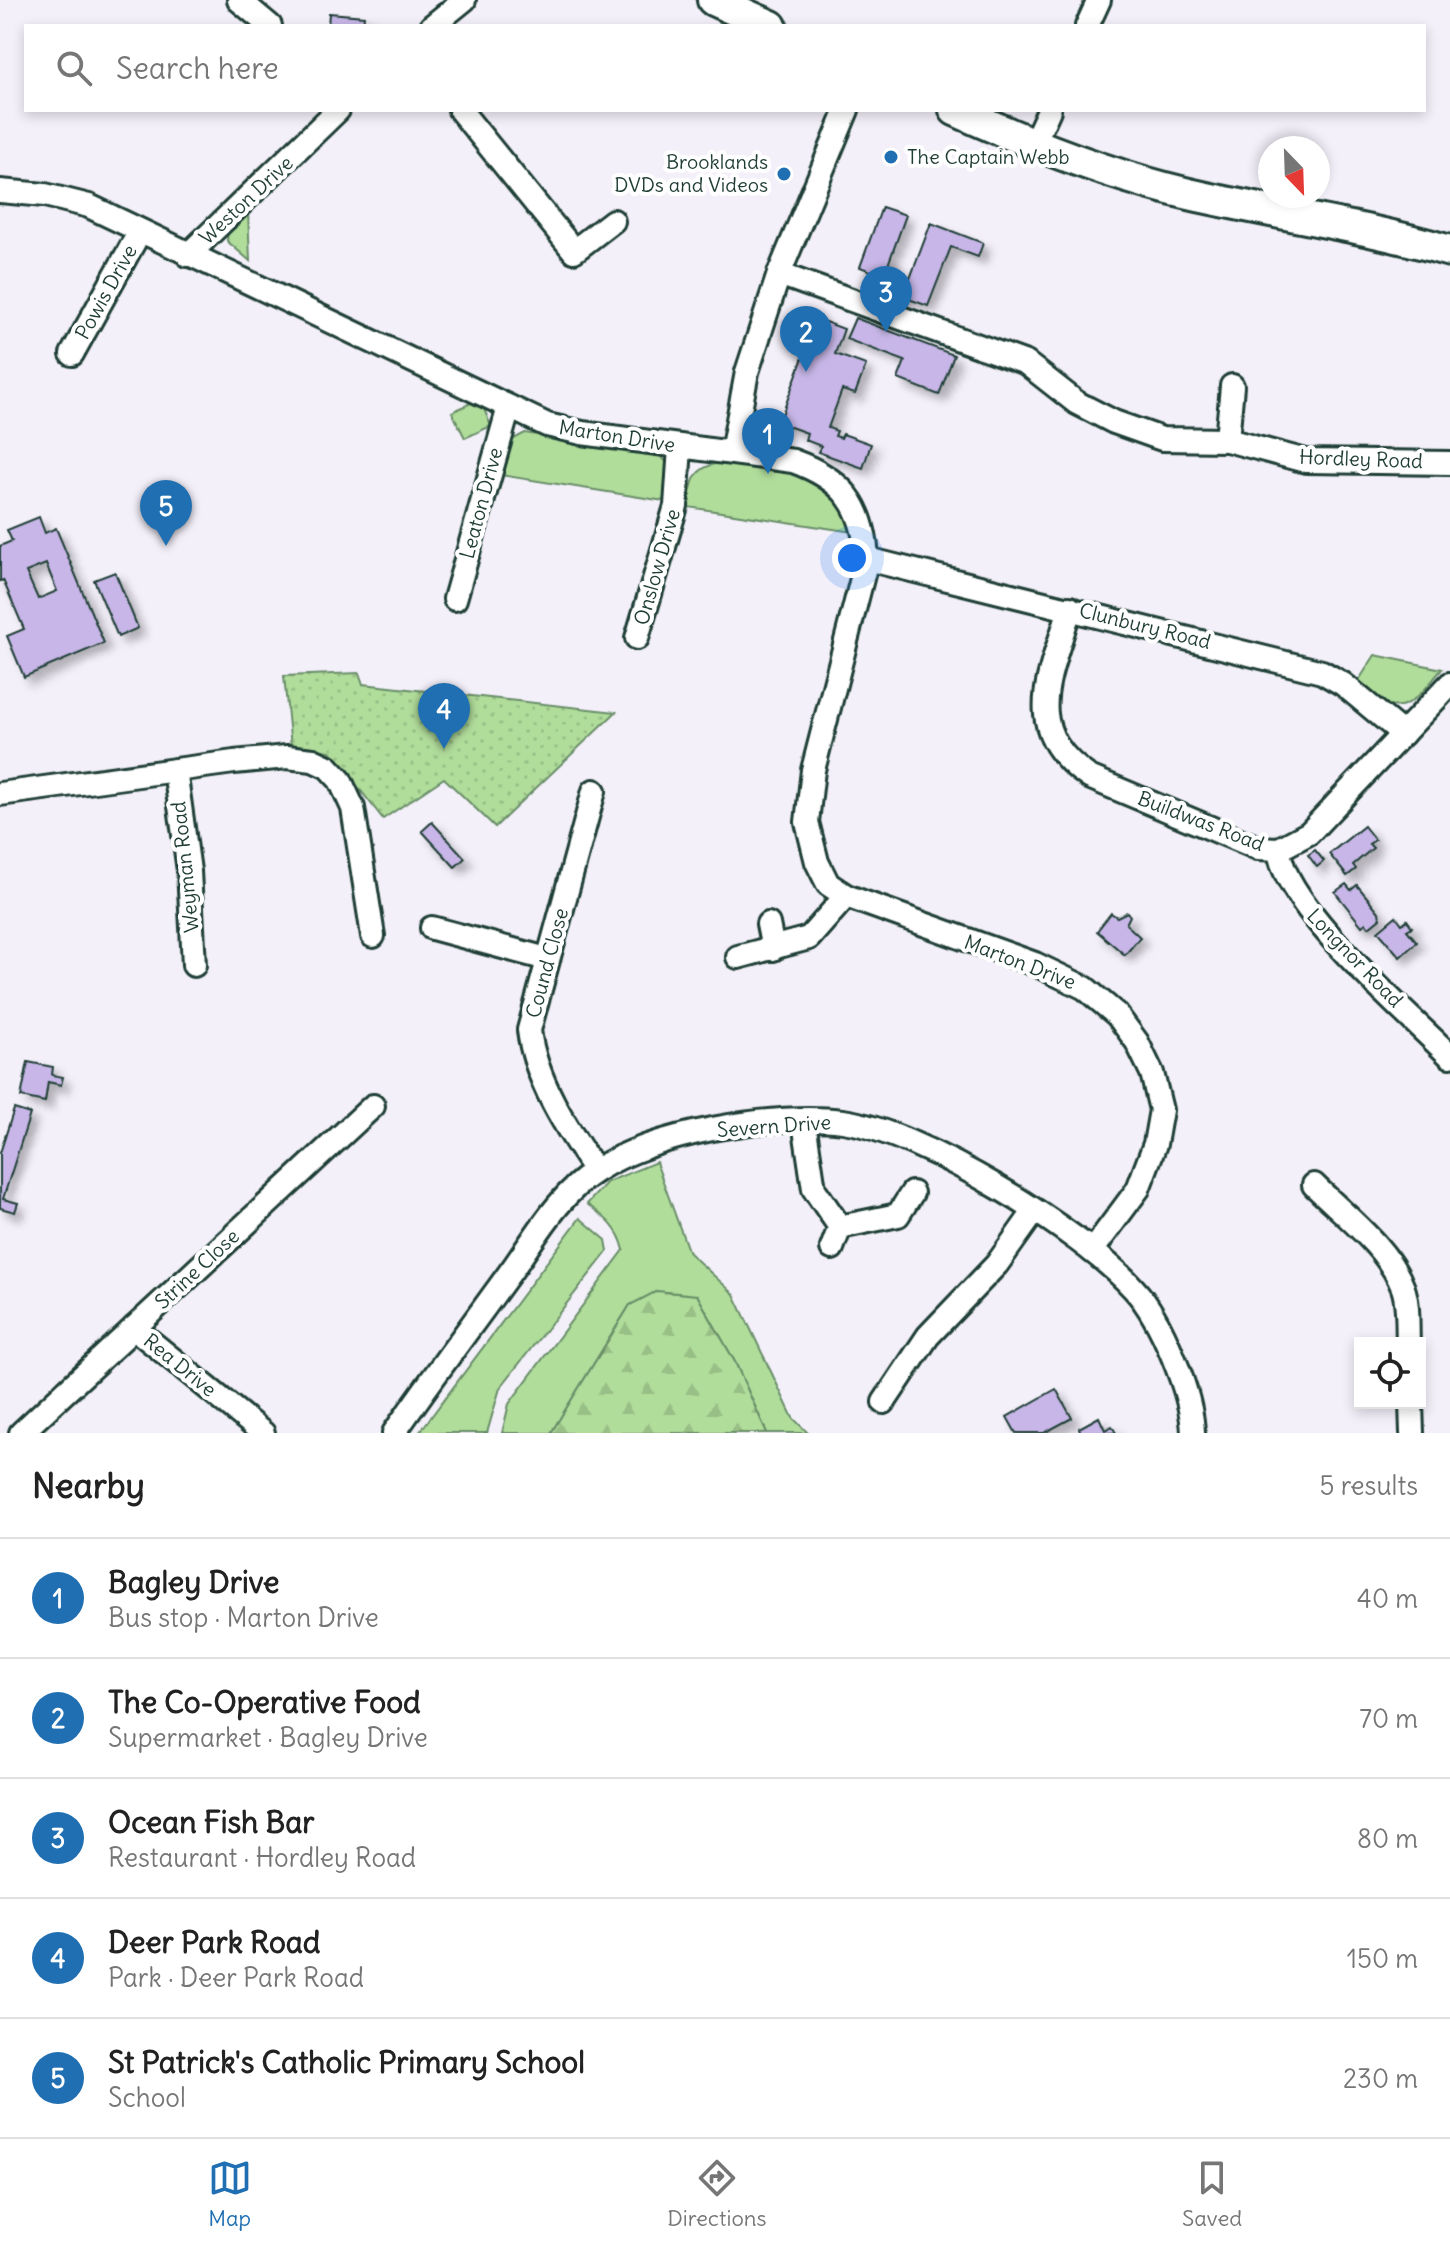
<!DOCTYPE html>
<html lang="en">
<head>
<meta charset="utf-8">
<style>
	body { margin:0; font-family:Delius,sans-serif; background:#f2f2f2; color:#222 }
	.controls { position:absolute; right:24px; bottom:24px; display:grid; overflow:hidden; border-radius:0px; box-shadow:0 4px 12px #0003 }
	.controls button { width:72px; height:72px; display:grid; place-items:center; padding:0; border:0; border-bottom:2px solid #e0e0e0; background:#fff; color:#222; font:40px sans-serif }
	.compass { position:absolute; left:1258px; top:136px; width:72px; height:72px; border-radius:50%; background:#fff; box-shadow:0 4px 12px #0003; rotate:157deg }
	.you { position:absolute; left:852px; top:558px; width:28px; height:28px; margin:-20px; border:6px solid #fff; border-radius:50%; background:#1a73e8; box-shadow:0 0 0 12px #1a73e833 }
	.badge { display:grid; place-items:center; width:52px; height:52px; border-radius:50%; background:#1f6fb2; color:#fff; font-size:26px; font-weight:700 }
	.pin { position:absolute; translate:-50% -66px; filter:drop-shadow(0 2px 4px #0008) }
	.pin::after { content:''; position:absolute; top:42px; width:28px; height:24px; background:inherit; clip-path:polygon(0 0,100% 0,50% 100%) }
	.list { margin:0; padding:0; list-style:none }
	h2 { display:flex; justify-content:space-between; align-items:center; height:104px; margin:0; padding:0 32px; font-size:34px }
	h2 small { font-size:26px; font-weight:400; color:#767676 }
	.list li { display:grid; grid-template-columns:52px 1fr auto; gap:24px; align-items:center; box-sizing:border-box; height:120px; padding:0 32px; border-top:2px solid #e0e0e0 }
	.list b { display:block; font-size:30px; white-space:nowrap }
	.list p { margin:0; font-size:26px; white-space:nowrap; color:#767676 }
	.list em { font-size:26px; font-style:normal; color:#767676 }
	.icon { flex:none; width:44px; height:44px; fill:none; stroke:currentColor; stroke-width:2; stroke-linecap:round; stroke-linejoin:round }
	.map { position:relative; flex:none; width:1450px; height:1433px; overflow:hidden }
	.search { position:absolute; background:#fff; box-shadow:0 4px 12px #0003; left:24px; right:24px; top:24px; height:88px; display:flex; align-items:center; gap:20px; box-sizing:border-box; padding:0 28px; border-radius:0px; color:#767676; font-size:30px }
	.sheet { height:704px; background:#fff }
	nav { display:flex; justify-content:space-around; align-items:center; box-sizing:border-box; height:112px; border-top:2px solid #e0e0e0; background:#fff; font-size:22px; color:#767676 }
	nav a { display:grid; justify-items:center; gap:4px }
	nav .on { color:#1f6fb2 }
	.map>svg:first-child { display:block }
	.grass { fill:#b1dd9b; stroke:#688d68; stroke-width:2 }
	.forest { fill:url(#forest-firs); stroke:#688d68; stroke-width:2 }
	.park { fill:url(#park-dots); stroke:#688d68; stroke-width:2 }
	.building { fill:#c7b6e7; stroke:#1f3d34; stroke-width:2; fill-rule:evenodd; filter:url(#shadow) }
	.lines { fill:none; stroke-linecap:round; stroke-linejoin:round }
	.street-casing { stroke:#1f3d34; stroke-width:28 }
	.secondary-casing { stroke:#1f3d34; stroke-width:36 }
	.street { stroke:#fff; stroke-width:22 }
	.secondary { stroke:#fff; stroke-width:30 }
	.poi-dot { fill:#1f6fb2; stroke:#fff; stroke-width:3 }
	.labels { text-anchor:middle; stroke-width:8; stroke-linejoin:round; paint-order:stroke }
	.poi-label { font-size:20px; fill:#1f3d34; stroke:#fff; text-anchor:start }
	.street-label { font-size:20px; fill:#1f3d34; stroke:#fff }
</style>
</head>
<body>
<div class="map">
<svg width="1450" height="1433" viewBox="0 0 1450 1433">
	<defs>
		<pattern id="forest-firs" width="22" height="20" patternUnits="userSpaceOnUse" patternTransform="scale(2)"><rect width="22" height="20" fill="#b1dd9b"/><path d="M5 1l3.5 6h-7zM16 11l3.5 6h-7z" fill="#98bf86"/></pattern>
		<pattern id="park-dots" width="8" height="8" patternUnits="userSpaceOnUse" patternTransform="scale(2)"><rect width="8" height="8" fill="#b1dd9b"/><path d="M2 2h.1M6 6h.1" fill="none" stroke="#98bf86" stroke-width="1.8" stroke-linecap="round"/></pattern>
		<filter id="shadow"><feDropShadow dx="7" dy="7" stdDeviation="4" flood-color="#0004"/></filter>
	</defs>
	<rect width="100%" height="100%" fill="#f4f0fa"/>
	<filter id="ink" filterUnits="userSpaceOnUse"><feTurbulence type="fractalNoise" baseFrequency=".0125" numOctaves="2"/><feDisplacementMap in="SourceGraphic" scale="16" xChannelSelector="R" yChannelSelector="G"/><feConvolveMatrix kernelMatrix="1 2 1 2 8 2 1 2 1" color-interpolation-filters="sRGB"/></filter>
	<g filter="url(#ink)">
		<g class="grass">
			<polygon points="248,210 250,261 227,241 228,231"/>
			<polygon points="475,401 484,409 491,426 465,438 452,412"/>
			<polygon points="525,433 659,455 672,467 671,502 500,475 510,441"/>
			<path d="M718,463C774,468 835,465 853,532L688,507C692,483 691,469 718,463Z"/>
			<path d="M1375,655L1442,669C1421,693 1406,719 1375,700C1367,695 1361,689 1359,680Z"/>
			<path d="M656,1162L689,1253L734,1294L793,1418L808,1433H767L735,1362L697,1295L630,1305L551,1433H502L509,1404L624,1250C619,1228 605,1217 587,1204L607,1182Z"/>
			<polygon points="580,1218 606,1240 608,1251 500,1388 487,1433 419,1433"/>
		</g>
		<polygon class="forest" points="657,1291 697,1295 735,1362 767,1433 551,1433 630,1305"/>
		<polygon class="park" points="359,673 363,684 616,712 495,827 444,778 383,819 330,751 291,747 284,676"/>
		<g class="building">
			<polygon points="329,13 364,16 363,26 328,26"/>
			<polygon points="882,207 906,215 884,276 860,267"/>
			<polygon points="931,223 983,243 978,257 951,247 928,306 903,297"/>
			<polygon points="855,318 954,355 939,395 898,379 905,361 846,339"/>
			<polygon points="817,319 844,329 835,354 866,365 855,394 842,390 828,428 837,431 835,436 841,438 843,434 871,444 863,468 818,452 821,446 805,440 807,433 779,423"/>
			<path d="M39,517L45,533L56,528L104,643L24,677L7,636L24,629L3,580L0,581V546L12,541L7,530ZM46,564L57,591L38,599L26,572Z"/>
			<polygon points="115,572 138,628 118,637 94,580"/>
			<polygon points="432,822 465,858 455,867 422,831"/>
			<polygon points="1364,826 1375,840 1369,844 1373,848 1353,865 1356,869 1347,876 1329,854"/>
			<polygon points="1315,850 1324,861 1317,867 1308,855"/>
			<polygon points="1346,884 1351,890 1357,885 1379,912 1380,918 1369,927 1366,923 1362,926 1335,892"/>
			<polygon points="1127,912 1130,916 1126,924 1140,937 1125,955 1097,931 1111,913 1117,917"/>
			<polygon points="1396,916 1402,924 1407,920 1412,927 1407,930 1417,942 1400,957 1378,931"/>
			<polygon points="28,1062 53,1067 52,1075 63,1077 61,1085 48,1082 45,1102 21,1097"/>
			<polygon points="14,1109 30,1114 3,1199 18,1203 15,1212 0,1208 0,1153"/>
			<polygon points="1056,1389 1072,1418 1044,1433 1016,1433 1007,1417"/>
			<polygon points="1099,1417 1105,1430 1112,1426 1116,1433 1081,1433 1079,1428"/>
		</g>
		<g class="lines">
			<defs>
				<g id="street">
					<polyline points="239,0 270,26"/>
					<polyline points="432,26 464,0"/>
					<polyline points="1087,26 1099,0"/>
					<polyline points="460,110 574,251 613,221"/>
					<polyline points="1033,145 1049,110"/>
					<path d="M0,191L45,195L89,206L547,425L582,433L793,461C843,479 864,505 867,559L813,770L807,822L817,862L828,884L846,896L1035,964L1085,988L1117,1015L1137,1042L1152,1073L1161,1110L1155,1144L1138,1189L1092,1251"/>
					<polyline points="188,255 338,110"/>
					<polyline points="779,274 1026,363 1077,403 1114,422 1162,439 1227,440 1306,461 1450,463"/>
					<polyline points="72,354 140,231"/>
					<polyline points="1227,440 1232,386"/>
					<polyline points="732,452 747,372 779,274 847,110"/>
					<polyline points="867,559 1322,672 1343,684 1403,734"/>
					<polyline points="455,599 509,407"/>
					<path d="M1070,608C1051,676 1018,728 1089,777L1258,848L1279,849L1309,833L1450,684"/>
					<polyline points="637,638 676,506 680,447"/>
					<polyline points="175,770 189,871 194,965"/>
					<path d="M594,791L529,1030C535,1080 567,1129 595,1170"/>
					<polyline points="0,794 234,762 287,757 313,760 328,767 340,780 353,808 373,936"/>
					<path d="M1279,849C1282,905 1408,1014 1450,1056"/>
					<polyline points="768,924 773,949"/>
					<polyline points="432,928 547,959"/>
					<polyline points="738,957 809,938 846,896"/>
					<polyline points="804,1122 814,1189 840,1227 898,1215 912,1193"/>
					<path d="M1314,1185C1343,1214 1388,1247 1403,1288C1409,1305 1407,1325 1408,1343"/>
					<polyline points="832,1248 840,1227"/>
					<polyline points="134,1328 263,1433"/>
					<polyline points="884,1402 928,1336 997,1264 1034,1212"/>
					<polyline points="1411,1403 1412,1433"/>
					<polyline points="21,1433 373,1106"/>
					<path d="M394,1433C432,1378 472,1325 511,1271C536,1236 560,1193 597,1170C653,1133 777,1112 843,1121C921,1132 1082,1231 1134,1289C1161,1318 1192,1394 1193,1433"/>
				</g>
				<g id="secondary">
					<polyline points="713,0 771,26"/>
					<path d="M955,110C1030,144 1109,175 1189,194C1276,214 1364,226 1450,251"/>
				</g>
			</defs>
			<use href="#street" class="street-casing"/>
			<use href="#secondary" class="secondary-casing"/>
			<use href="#street" class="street"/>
			<use href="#secondary" class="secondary"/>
		</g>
	</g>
	<g class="poi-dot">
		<circle cx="891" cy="157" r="8"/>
		<circle cx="784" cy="174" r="8"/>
	</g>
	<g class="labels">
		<g class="poi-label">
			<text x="907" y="164">The Captain Webb</text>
			<text x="768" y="169" text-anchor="end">Brooklands<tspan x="768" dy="23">DVDs and Videos</tspan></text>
		</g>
		<g class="street-label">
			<text transform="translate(246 200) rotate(-43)" y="7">Weston Drive</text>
			<text transform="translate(106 292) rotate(-61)" y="7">Powis Drive</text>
			<text transform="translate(617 436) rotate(9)" y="7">Marton Drive</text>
			<text transform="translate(1361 459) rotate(2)" y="7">Hordley Road</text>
			<text transform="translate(481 503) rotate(-75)" y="7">Leaton Drive</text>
			<text transform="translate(657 567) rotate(-74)" y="7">Onslow Drive</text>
			<text transform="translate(1145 626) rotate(14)" y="7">Clunbury Road</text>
			<text transform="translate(1201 821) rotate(21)" y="7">Buildwas Road</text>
			<text transform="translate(185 867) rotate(-96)" y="7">Weyman Road</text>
			<text transform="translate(1355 958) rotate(46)" y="7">Longnor Road</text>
			<text transform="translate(1020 962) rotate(21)" y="7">Marton Drive</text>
			<text transform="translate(547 963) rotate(-75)" y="7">Cound Close</text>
			<text transform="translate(774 1126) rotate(-4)" y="7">Severn Drive</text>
			<text transform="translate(197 1269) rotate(-43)" y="7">Strine Close</text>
			<text transform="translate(180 1365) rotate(39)" y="7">Rea Drive</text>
		</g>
	</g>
</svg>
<div class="controls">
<button><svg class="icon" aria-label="locate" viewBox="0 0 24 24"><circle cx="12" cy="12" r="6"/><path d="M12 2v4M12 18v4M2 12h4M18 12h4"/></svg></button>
</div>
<svg class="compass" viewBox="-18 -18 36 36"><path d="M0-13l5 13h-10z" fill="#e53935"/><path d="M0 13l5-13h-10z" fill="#767676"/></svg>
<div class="you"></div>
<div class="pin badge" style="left:768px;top:474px">1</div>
<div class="pin badge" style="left:806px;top:372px">2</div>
<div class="pin badge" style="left:886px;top:332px">3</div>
<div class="pin badge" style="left:444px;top:749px">4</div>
<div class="pin badge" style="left:166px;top:546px">5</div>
<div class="search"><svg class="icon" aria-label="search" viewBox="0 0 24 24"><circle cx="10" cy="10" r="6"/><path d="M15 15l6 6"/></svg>Search here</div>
</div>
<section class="sheet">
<h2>Nearby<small>5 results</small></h2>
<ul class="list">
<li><span class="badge">1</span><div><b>Bagley Drive</b><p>Bus stop · Marton Drive</p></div><em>40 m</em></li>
<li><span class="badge">2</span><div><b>The Co-Operative Food</b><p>Supermarket · Bagley Drive</p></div><em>70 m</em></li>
<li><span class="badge">3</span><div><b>Ocean Fish Bar</b><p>Restaurant · Hordley Road</p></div><em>80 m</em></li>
<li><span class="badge">4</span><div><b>Deer Park Road</b><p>Park · Deer Park Road</p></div><em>150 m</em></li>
<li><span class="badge">5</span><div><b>St Patrick's Catholic Primary School</b><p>School</p></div><em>230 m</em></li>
</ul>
</section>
<nav>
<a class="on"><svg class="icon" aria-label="map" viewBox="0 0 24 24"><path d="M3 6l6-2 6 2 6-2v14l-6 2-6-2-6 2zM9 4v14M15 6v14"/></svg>Map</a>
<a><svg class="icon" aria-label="directions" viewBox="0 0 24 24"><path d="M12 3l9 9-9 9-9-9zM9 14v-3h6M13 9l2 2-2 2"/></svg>Directions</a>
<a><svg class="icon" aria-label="saved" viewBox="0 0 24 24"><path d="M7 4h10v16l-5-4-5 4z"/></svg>Saved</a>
</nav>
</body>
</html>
